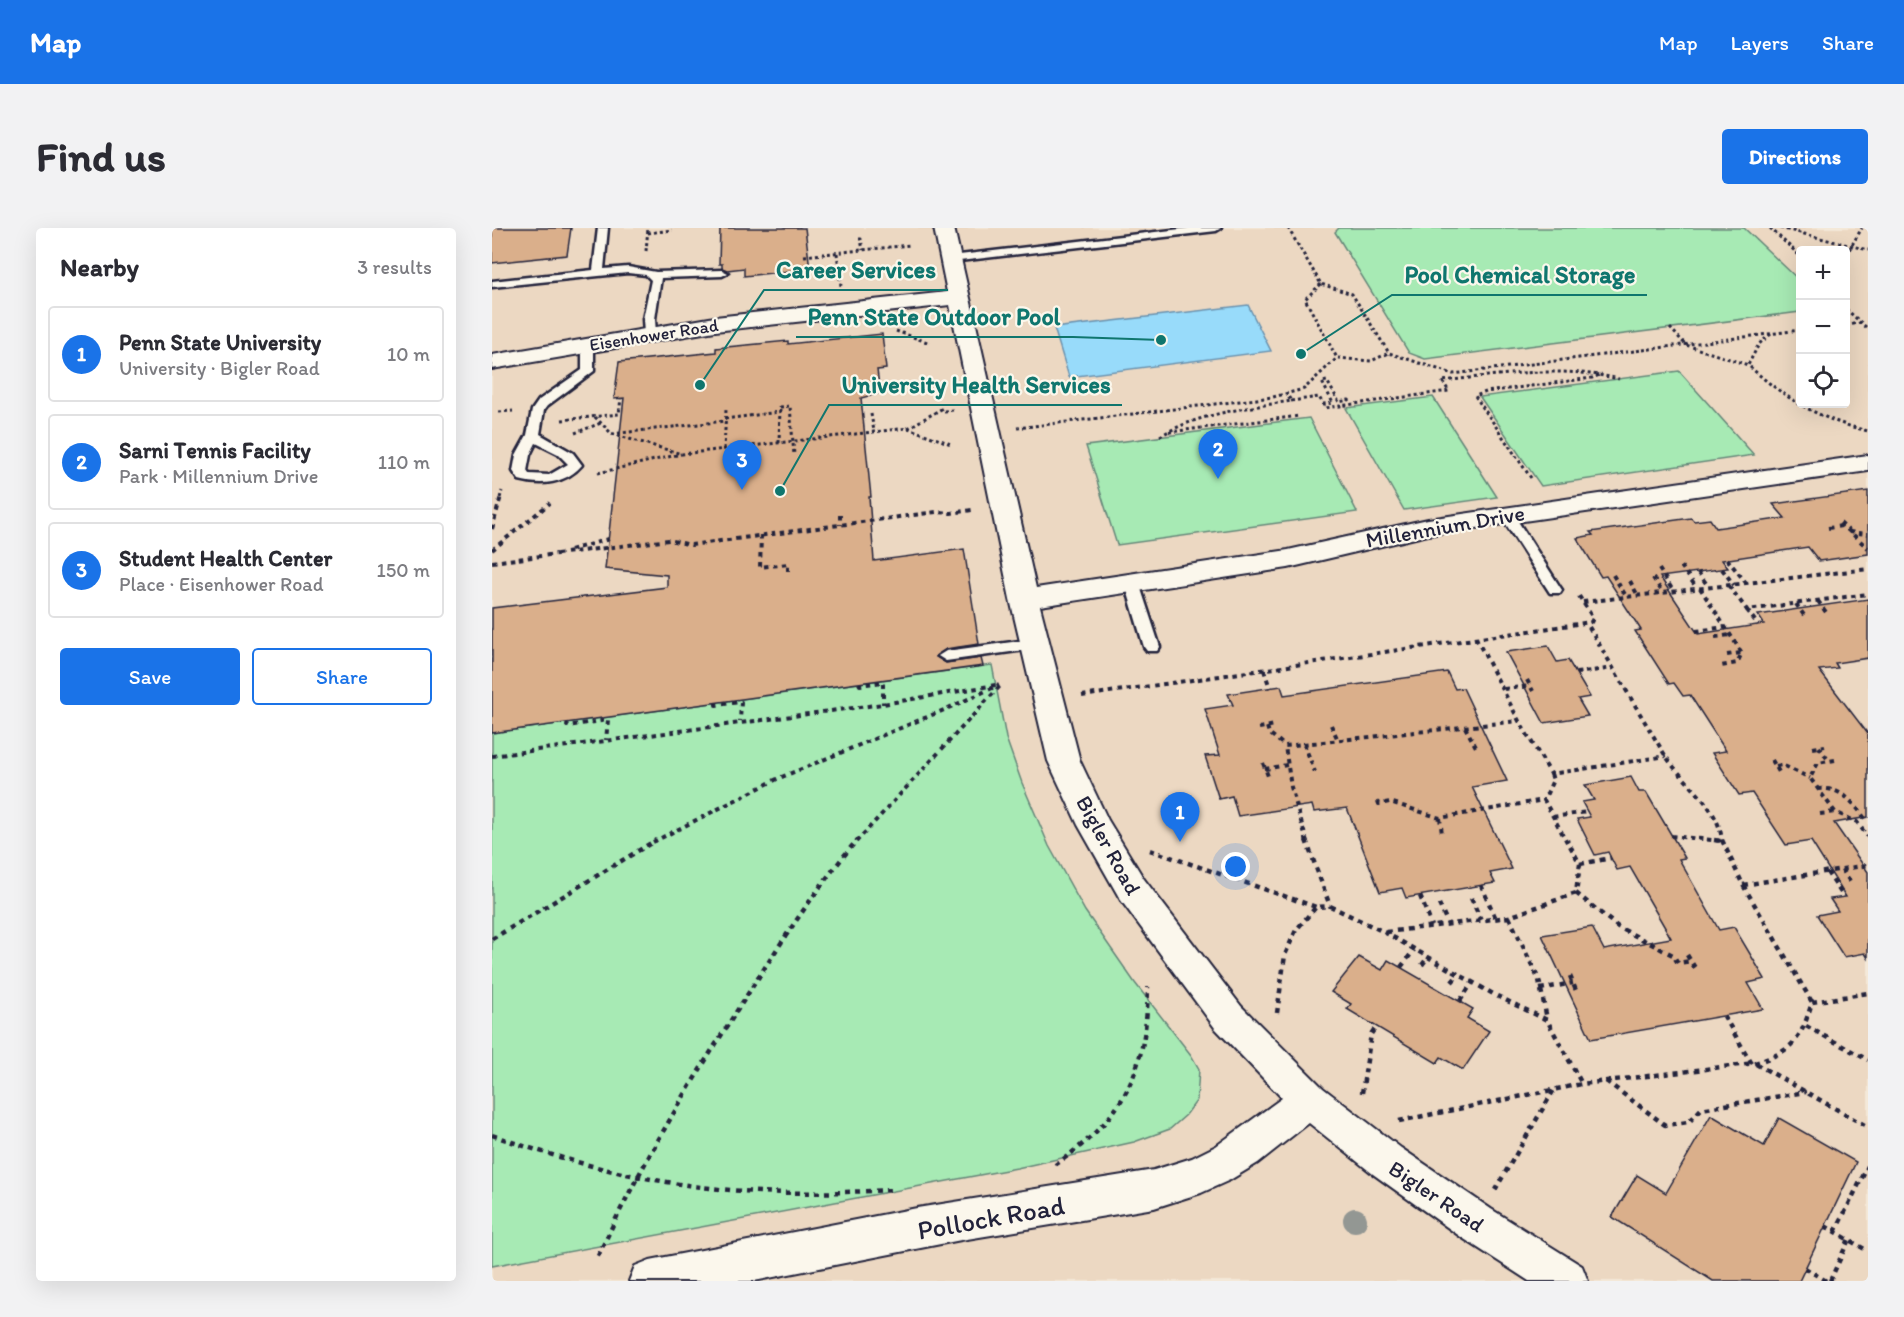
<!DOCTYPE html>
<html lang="en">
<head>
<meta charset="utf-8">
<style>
	body { margin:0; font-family:Itim,sans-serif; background:#f2f2f3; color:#2b2b33 }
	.controls { position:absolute; right:18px; top:18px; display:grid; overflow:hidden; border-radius:6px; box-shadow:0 6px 24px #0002 }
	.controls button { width:54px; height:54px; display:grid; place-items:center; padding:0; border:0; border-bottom:2px solid #e1e1e2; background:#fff; color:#2b2b33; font:30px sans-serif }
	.you { position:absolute; left:744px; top:639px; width:21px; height:21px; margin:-15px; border:4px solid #fff; border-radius:50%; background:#1a73e8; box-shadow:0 0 0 9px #1a73e833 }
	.badge { display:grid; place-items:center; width:39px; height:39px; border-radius:50%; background:#1a73e8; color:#fff; font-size:20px; font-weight:700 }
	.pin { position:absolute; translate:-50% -50px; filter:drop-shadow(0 2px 3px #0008) }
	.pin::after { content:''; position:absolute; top:32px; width:21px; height:18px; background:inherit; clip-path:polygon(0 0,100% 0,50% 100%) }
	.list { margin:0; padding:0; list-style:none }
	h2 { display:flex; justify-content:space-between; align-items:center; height:78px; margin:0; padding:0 24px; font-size:26px }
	h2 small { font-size:20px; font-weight:400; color:#7c7c81 }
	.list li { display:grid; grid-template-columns:39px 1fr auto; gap:18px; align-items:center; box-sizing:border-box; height:96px; margin:0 12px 12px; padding:0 12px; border:2px solid #e1e1e2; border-radius:6px }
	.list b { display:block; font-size:22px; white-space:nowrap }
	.list p { margin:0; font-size:20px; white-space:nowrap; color:#7c7c81 }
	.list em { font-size:20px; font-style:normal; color:#7c7c81 }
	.actions { display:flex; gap:12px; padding:18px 24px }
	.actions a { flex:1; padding:14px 0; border:2px solid #1a73e8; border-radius:6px; text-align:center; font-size:21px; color:#1a73e8 }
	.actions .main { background:#1a73e8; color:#fff }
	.icon { flex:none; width:33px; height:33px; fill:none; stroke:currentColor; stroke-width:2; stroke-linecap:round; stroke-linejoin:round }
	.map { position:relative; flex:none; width:1376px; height:1053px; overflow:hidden; border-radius:6px }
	header { display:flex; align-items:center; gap:36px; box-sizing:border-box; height:84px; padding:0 30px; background:#1a73e8; color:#fff }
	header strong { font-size:28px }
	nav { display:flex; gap:33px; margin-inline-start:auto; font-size:21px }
	.intro { display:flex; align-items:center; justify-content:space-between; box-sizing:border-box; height:144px; padding:0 36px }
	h1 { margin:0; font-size:42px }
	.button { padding:15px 27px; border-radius:6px; background:#1a73e8; color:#fff; font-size:21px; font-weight:700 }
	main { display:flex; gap:36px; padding:0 36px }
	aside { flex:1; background:#fff; border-radius:6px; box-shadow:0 6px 24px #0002 }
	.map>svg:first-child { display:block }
	.built { fill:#ecd8c2; fill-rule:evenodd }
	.green { fill:#a7eab4; stroke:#648678; stroke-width:1.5 }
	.water { fill:#98dbfa; stroke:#6991ae; stroke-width:1.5 }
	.building { fill:#daaf8b; stroke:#22223b; stroke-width:1.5 }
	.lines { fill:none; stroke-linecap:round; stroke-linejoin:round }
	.lane-casing { stroke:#22223b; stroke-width:5 }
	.street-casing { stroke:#22223b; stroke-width:4 }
	.path-far2 { stroke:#22223b; stroke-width:3; stroke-dasharray:3 3; stroke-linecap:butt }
	.path-far1 { stroke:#22223b; stroke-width:4; stroke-dasharray:4.5 4.5; stroke-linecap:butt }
	.path { stroke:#22223b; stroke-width:4.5; stroke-dasharray:5 5; stroke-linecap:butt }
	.lane { fill:#fbf7ec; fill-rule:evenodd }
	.street { fill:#fbf7ec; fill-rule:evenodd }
	.tree { fill:#939793 }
	.labels { text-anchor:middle; stroke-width:4.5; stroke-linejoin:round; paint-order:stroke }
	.far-street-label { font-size:18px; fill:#22223b; stroke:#fbf7ec }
	.street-label { font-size:22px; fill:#22223b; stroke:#fbf7ec }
	.near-street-label { font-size:27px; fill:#22223b; stroke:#fbf7ec }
	.leader { fill:none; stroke:#0f766e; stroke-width:2 }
	.callout-dot { fill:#0f766e; stroke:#fbf7ec; stroke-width:2 }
	.callout-label { font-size:24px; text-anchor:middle; font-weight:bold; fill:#0f766e; stroke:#fbf7ec; stroke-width:4.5; stroke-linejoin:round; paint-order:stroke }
</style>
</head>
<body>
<header>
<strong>Map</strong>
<nav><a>Map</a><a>Layers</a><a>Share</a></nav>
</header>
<div class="intro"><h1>Find us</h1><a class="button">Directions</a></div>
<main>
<aside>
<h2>Nearby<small>3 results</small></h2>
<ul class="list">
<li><span class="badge">1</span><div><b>Penn State University</b><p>University · Bigler Road</p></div><em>10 m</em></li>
<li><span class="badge">2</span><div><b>Sarni Tennis Facility</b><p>Park · Millennium Drive</p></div><em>110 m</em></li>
<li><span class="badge">3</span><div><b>Student Health Center</b><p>Place · Eisenhower Road</p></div><em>150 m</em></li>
</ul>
<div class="actions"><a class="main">Save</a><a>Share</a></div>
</aside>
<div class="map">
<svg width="1376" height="1053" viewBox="0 0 1376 1053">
	<rect width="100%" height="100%" fill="#f4e9d9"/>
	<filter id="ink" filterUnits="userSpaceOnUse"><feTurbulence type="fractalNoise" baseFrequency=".0167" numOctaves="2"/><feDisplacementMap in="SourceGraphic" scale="12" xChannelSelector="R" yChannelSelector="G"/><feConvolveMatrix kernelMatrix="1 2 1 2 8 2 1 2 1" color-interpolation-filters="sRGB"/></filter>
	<g filter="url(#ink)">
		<path class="built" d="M0,0H1376V1053H0ZM1308,22H1354V176H1308Z"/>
		<g class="green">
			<polygon points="847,0 1252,0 1308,53 1308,84 933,131 917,125 843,4"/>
			<polygon points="1187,143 1262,227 1049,258 988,169"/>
			<polygon points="941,169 1005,269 912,282 854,180"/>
			<polygon points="817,190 865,284 625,317 594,218"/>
			<polygon points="500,437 514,510 530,555 557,618 593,683 643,755 699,827 707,841 705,872 694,887 678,901 642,914 525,940 0,1038 0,505"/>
		</g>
		<polygon class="water" points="756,77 779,123 577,149 562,100"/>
		<g class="building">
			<polygon points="0,0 79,0 75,27 0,35"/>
			<polygon points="228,0 313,0 318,41 252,48 252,40 235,42 230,40 230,36 227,36"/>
			<polygon points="390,106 394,141 385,142 388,165 369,170 379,269 377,269 382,333 472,321 487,416 454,421 444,429 454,435 489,430 491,438 0,505 0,380 175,359 175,347 113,341 132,170 122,171 127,134 224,124 224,120 296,113 296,116"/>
			<polygon points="1376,263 1376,326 1327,333 1316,319 1230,332 1236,340 1168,349 1206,406 1272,396 1266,387 1376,371 1376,430 1343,435 1346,440 1327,442 1376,506 1376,589 1342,595 1376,644 1376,730 1373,725 1352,729 1325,687 1346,683 1338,671 1354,669 1319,613 1294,617 1260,565 1247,567 1220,525 1234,523 1198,467 1191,468 1182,455 1177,456 1143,403 1149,402 1114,348 1109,349 1085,310 1101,307 1098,304 1199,290 1202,293 1218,291 1224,300 1293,290 1281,276"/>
			<polygon points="1056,418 1065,434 1076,432 1098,469 1086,471 1096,488 1052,495 1014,424"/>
			<polygon points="955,444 963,461 971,460 1015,553 980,559 1020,641 998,645 1003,655 914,670 910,660 888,664 855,580 822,584 820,577 746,588 740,568 727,571 713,528 728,527 713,481 741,477 736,466 789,458 792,467"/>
			<polygon points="1139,549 1147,564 1154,564 1193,630 1187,631 1227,702 1242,699 1273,751 1256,755 1271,781 1099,811 1050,707 1100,699 1112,722 1179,710 1138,639 1125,642 1116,624 1103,627 1085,591 1098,589 1090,574 1102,572 1093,557"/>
			<polygon points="867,729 890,742 896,732 981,781 975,790 997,803 971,842 949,829 945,835 855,781 859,776 839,764"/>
			<polygon points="1219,887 1272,918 1287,890 1364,934 1307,1053 1221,1053 1120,989 1145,947 1174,965"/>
		</g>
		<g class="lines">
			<defs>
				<g id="lane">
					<polygon points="106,0 116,0 112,41 136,39 164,44 230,42 236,45 230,48 169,50 163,91 164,106 158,110 152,106 151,91 159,52 154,47 136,45 0,59 0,53 101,42"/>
					<polygon points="697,0 729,0 724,3 459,34 453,31 459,28"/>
					<path d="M96,114L102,118V143L55,178L52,182L48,206L81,225L90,237C74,256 49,258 27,252L21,243L24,227L35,207L40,182L47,172L90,142V118ZM44,215L66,226L76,236L57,247L37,246L35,243L38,227Z"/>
					<polygon points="1015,283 1020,284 1068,359 1070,362 1068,365 1058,365 1008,287"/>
					<polygon points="640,350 647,355 668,419 665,423 655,423 652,419 633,355"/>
					<polygon points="543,411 548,412 551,416 548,420 454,433 446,428 454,423"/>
				</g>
				<polygon id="street" points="442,0 462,0 544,360 796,322 936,291 1376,227 1376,243 936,307 796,340 548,378 588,533 616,592 652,651 749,778 831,860 909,920 999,981 1090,1038 1096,1053 1037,1053 969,1009 881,946 817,895 766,935 738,952 709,965 662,980 469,1012 262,1053 137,1053 143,1038 158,1032 425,980 662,942 700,930 724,918 790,870 723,800 628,671 586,597 556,533 518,371 458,77 223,103 0,141 0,127 223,89 455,64"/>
			</defs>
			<use href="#lane" class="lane-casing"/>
			<use href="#street" class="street-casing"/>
			<g class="path-far2">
				<polyline points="796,0 829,56 860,66 897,125 961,146 1308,102"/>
				<polyline points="1278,0 1308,28"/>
				<polyline points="1288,0 1376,22"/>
				<polyline points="156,5 180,2"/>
				<polyline points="367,11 369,11 371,22"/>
				<polyline points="154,23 156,0"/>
				<polyline points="345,25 349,58"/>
				<polyline points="1354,27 1370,0"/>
				<polyline points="312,28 418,17"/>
				<polyline points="829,56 813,71 845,130 879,133 897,125"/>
				<polyline points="1354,81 1376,101"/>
				<polyline points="1354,97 1369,95"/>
				<polyline points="1178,100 1194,117 1256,137"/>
				<polyline points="404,103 438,115"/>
				<path d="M1279,106L1267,116L1256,137C1292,170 1328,192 1376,203"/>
				<polyline points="799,173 827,169 831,176 841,175 830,154 835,153 847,174 857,172 860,176"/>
				<path d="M831,176L833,180L957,163L950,153C1008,147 1069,137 1127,151"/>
				<polyline points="452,183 461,182"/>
				<polyline points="7,184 21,183"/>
				<polyline points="379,186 382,203"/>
				<polyline points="103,189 120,206 233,193"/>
				<polyline points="233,191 287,184"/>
				<polyline points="70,192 127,186 129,170"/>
				<polyline points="416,200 451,180"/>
				<polyline points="525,200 781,169 812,161 845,130"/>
				<polyline points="677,204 808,188"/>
				<polyline points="83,205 109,195"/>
				<polyline points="120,206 190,226 416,200 459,216"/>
				<path d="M668,208C708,185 754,180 799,173L794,165"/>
				<polyline points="287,215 288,179 298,178 302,227"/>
				<polyline points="232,221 234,182"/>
				<polyline points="106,245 189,226"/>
				<polyline points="1039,250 983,168 994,164 1100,150 1110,146"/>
				<polyline points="8,270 10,263"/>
			</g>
			<g class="path-far1">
				<polyline points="348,287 348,297"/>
				<polyline points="1348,295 1376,320"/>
				<polyline points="1336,300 1350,298"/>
				<polyline points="0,301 9,268"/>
				<polyline points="1357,304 1376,306"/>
				<polyline points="269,307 268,339 296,336 296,343"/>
				<polyline points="0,322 58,275"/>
				<polyline points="78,322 117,311"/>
				<polyline points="65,326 177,312 199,317 444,284 459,285 480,282"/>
				<polyline points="1235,331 1255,356"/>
				<polyline points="0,334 65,326"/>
				<polyline points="1189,338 1204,359"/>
				<polyline points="1167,341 1180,361"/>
				<polyline points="1230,341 1242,357"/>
				<polyline points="1206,344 1216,358"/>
				<polyline points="1121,347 1134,368"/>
				<polyline points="1161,350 1169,362"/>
				<polyline points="1138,353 1145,366"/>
				<polyline points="1237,358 1255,382 1376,366"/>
				<polyline points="1208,360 1250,425 1245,435 1229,438"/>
				<path d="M1087,368L1101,390L1097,399C1122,441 1147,485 1173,527C1191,555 1228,578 1230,614"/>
				<polyline points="1326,373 1336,387"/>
				<polyline points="1091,374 1376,341"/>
				<polyline points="1304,376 1314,390"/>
				<polyline points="1255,382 1266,397"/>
				<polyline points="1204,403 1233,399"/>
				<polyline points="1223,409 1239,407"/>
				<polyline points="984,410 1027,493 1059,546 1174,528"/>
				<polyline points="1235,427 1249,425"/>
				<polyline points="772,442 778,460"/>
				<polyline points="1084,445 1122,440"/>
				<polyline points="1035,452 1041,463"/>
				<polyline points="367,455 368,457 391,454 391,476"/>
				<polyline points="1012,461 1038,458"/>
				<polyline points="590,468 1099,394"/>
				<polyline points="224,475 224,477 249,474 248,493"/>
				<polyline points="76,495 75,498 116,492 114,512"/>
				<polyline points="839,497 846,512"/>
				<polyline points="775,499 777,505 793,518"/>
				<polyline points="973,499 984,519"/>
				<polyline points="767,500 783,497"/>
				<polyline points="812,516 823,544"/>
				<polyline points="1327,519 1337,533"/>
				<polyline points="1321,520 1333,518"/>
				<polyline points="0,528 391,476 504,457"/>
				<polyline points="1280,532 1287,544"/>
				<polyline points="1343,532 1326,535 1318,550 1343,584 1365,594 1376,609"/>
				<polyline points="771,535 776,548"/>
				<polyline points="1284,538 1290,537 1318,550"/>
				<polyline points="773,541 795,537"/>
				<polyline points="1059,546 1061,552 1052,572 1075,614"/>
				<path d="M1326,561C1350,559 1361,574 1374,592"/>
				<polyline points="886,573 887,576 898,574 948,590 1052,572"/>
				<polyline points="1328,586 1343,584"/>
				<polyline points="1061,589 1095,584"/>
				<polyline points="948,590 950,606"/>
				<polyline points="1179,608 1230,613"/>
				<polyline points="161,614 285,551 452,482 507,457"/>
				<polyline points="364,614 510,456"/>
				<polyline points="815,614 799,559 793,518 1027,493"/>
			</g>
			<g class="path">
				<polyline points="814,612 838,678 892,704 1003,767 1055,792 1090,856"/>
				<polyline points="1222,612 1230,613"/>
				<polyline points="1230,612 1251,657 1320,774"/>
				<polyline points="658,622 824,679"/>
				<polyline points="1088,636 1119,630"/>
				<polyline points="1350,641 1359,655"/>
				<polyline points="1335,644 1352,669"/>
				<polyline points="989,657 1004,691"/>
				<polyline points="1251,657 1376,637"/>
				<polyline points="1084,665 1126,699 1181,727 1186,735 1199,733"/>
				<polyline points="928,668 940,698"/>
				<polyline points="979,670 989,692"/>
				<polyline points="947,676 956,696"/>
				<polyline points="1017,689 1047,752 1055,791"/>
				<polyline points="894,704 1017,689 1084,665 1088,636 1075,612"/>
				<polyline points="0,711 164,612"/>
				<polyline points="1195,727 1203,740"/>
				<polyline points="930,737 936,729"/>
				<polyline points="909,739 922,722"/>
				<polyline points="1078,748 1085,765"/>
				<polyline points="960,754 966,747"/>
				<polyline points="1048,761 1081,755"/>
				<polyline points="968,773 980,755"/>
				<polyline points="785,785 793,727 804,702 824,679 838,678"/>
				<polyline points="1232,788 1260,836"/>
				<polyline points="1314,798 1376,832"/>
				<polyline points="1264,836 1376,899"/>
				<polyline points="1114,853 1173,897 1197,894 1209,881 1314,864"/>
				<polyline points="870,865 879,806 884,799"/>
				<path d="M907,893L1090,856L1263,835C1301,823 1309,812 1320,774L1376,765"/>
				<path d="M0,907C86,938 177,960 268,964C312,966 357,964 401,962"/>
				<path d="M563,937C634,888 654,844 656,759"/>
				<polyline points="1003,962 1063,860"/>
				<polyline points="1333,998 1376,1023"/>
				<polyline points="1343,1004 1376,938"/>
				<path d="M106,1028C147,940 197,857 250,775C286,719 322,663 365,612"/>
				<polyline points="1313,1040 1334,1053"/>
				<polyline points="1338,1053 1357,1011"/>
			</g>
			<use href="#lane" class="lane"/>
			<use href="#street" class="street"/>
		</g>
		<circle class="tree" cx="863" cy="992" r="12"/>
	</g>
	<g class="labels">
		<g class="far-street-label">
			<text transform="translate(162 107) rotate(-9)" y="6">Eisenhower Road</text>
		</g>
		<g class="street-label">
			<text transform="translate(953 298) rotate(-10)" y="8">Millennium Drive</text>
			<text transform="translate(617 617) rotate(61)" y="8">Bigler Road</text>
			<text transform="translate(945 968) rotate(34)" y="8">Bigler Road</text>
		</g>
		<g class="near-street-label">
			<text transform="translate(499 990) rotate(-10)" y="9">Pollock Road</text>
		</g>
	</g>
	<path class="leader" d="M208 157L272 62H456M809 126L900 67H1155M669 112L581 109H304M288 263L337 177H630"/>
	<g class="callout-dot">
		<circle cx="208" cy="157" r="6"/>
		<circle cx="809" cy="126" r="6"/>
		<circle cx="669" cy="112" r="6"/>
		<circle cx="288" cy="263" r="6"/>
	</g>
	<g class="callout-label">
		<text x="364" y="50">Career Services</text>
		<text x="1028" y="55">Pool Chemical Storage</text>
		<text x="442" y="97">Penn State Outdoor Pool</text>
		<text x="484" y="165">University Health Services</text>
	</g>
</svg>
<div class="controls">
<button>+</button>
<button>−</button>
<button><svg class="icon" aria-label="locate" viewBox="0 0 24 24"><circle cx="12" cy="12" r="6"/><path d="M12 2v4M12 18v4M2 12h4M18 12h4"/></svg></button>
</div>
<div class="you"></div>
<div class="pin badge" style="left:688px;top:614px">1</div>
<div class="pin badge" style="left:726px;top:251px">2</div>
<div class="pin badge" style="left:250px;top:262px">3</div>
</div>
</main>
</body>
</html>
